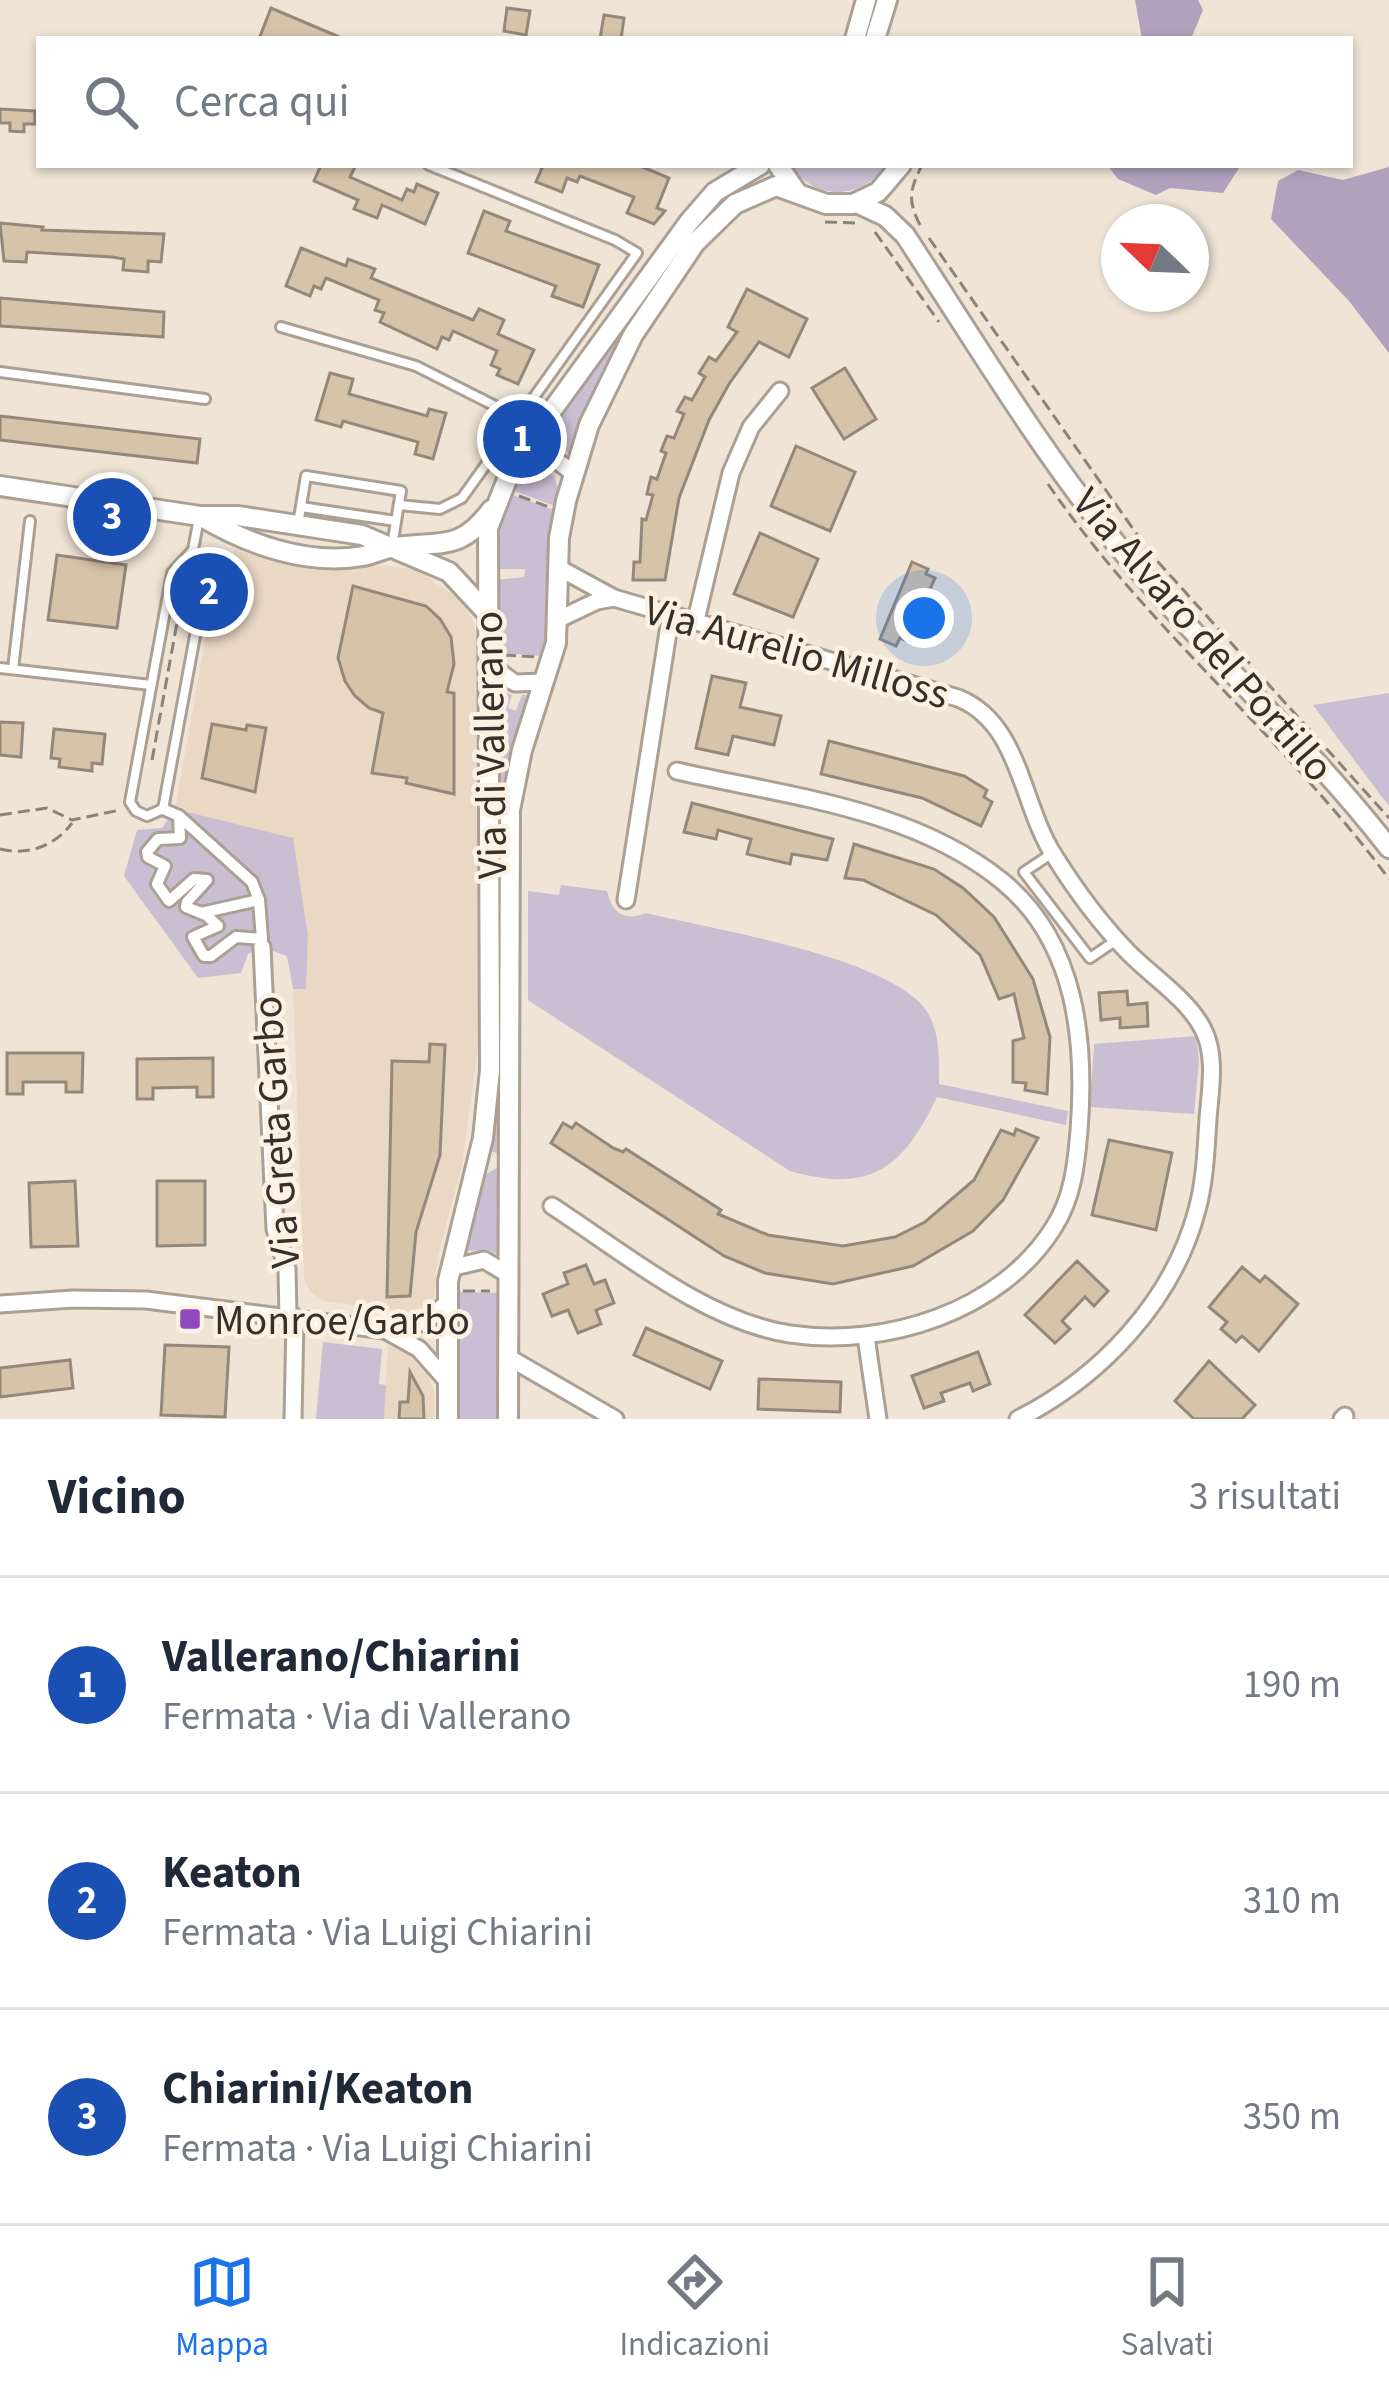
<!DOCTYPE html>
<html lang="it">
<head>
<meta charset="utf-8">
<style>
	body { margin:0; font-family:"Source Sans 3",sans-serif; background:#f6f6f7; color:#1f2937 }
	.compass { position:absolute; left:1101px; top:204px; width:108px; height:108px; border-radius:50%; background:#fff; box-shadow:0 3px 9px #0004; rotate:293deg }
	.you { position:absolute; left:924px; top:618px; width:42px; height:42px; margin:-30px; border:9px solid #fff; border-radius:50%; background:#1a73e8; box-shadow:0 0 0 18px #1a73e833 }
	.badge { display:grid; place-items:center; width:78px; height:78px; border-radius:50%; background:#1a73e8; color:#fff; font-size:39px; font-weight:700 }
	.pin { position:absolute; translate:-50% -50%; border:6px solid #fff; box-shadow:0 3px 12px #0006 }
	.list { margin:0; padding:0; list-style:none }
	h2 { display:flex; justify-content:space-between; align-items:center; height:156px; margin:0; padding:0 48px; font-size:51px }
	h2 small { font-size:39px; font-weight:400; color:#747a83 }
	.list li { display:grid; grid-template-columns:78px 1fr auto; gap:36px; align-items:center; box-sizing:border-box; height:216px; padding:0 48px; border-top:3px solid #e0e1e3 }
	.list b { display:block; font-size:45px; white-space:nowrap }
	.list p { margin:0; font-size:39px; white-space:nowrap; color:#747a83 }
	.list em { font-size:39px; font-style:normal; color:#747a83 }
	.icon { flex:none; width:66px; height:66px; fill:none; stroke:currentColor; stroke-width:2; stroke-linecap:round; stroke-linejoin:round }
	.map { position:relative; flex:none; width:1389px; height:1419px; overflow:hidden }
	.search { position:absolute; background:#fff; box-shadow:0 3px 9px #0004; left:36px; right:36px; top:36px; height:132px; display:flex; align-items:center; gap:30px; box-sizing:border-box; padding:0 42px; border-radius:0px; color:#747a83; font-size:45px }
	.sheet { height:804px; background:#fff }
	nav { display:flex; justify-content:space-around; align-items:center; box-sizing:border-box; height:168px; border-top:3px solid #e0e1e3; background:#fff; font-size:33px; color:#747a83 }
	nav a { display:grid; justify-items:center; gap:6px }
	nav .on { color:#1a73e8 }
	.map>svg:first-child { display:block }
	.built { fill:#e8d8c4 }
	.green { fill:#cabed3 }
	.water { fill:#b1a1bd }
	.building { fill:#d7c3a9; stroke:#93897b; stroke-width:3 }
	.lines { fill:none; stroke-linecap:round; stroke-linejoin:round }
	.service-casing { stroke:#aba093; stroke-width:14 }
	.pedestrian-casing { stroke:#aba093; stroke-width:16 }
	.minor-casing { stroke:#aba093; stroke-width:21 }
	.tertiary-casing { stroke:#aba093; stroke-width:24 }
	.path { stroke:#8b8379; stroke-width:3; stroke-dasharray:12 6; stroke-linecap:butt }
	.service { stroke:#fff; stroke-width:8 }
	.pedestrian { stroke:#fff; stroke-width:10 }
	.minor { stroke:#fff; stroke-width:15 }
	.tertiary { stroke:#fff; stroke-width:18 }
	.poi-dot { fill:#9049bc; stroke:#fcf1e2; stroke-width:4.5 }
	.labels { text-anchor:middle; stroke-width:9; stroke-linejoin:round; paint-order:stroke }
	.street-label { font-size:42px; fill:#35302b; stroke:#fcf1e2 }
	.poi-label { font-size:42px; fill:#35302b; stroke:#fcf1e2; text-anchor:start }
</style>
</head>
<body>
<div class="map">
<svg width="1389" height="1419" viewBox="0 0 1389 1419">
	<rect width="100%" height="100%" fill="#efe4d5"/>
	<g class="built">
		<polygon points="236,549 271,562 387,566 416,570 458,598 472,618 479,646 478,1047 462,1165 438,1255 434,1297 427,1306 409,1313 324,1301 310,1291 304,1279 293,989 305,989 308,936 175,809 219,562"/>
		<polygon points="388,1345 409,1356 428,1376 434,1391 434,1419 384,1419"/>
	</g>
	<g class="green">
		<path d="M791,165H886C862,200 814,202 791,165Z"/>
		<polygon points="636,309 594,390 570,454 558,446 563,438 549,428"/>
		<polygon points="533,467 554,476 559,490 555,506 509,489 519,474"/>
		<polygon points="507,493 554,510 543,656 500,653 495,580 524,577 525,569 494,569 497,527"/>
		<polygon points="499,689 512,695 508,708 516,711 522,695 530,695 512,750 500,807"/>
		<polygon points="1389,693 1389,806 1313,705"/>
		<polygon points="175,809 293,838 308,936 306,989 293,989 287,956 262,947 248,954 241,973 198,978 124,876 137,830 162,828"/>
		<path d="M561,885L607,891C612,913 624,922 646,913C715,930 873,954 921,1004C941,1026 939,1057 939,1084L1068,1111L1066,1125L937,1097C903,1168 871,1194 790,1171L528,1000V891L559,895Z"/>
		<polygon points="1196,1036 1199,1060 1194,1114 1090,1107 1094,1044"/>
		<polygon points="501,1058 501,1256 488,1250 463,1251 484,1175 497,1168 499,1154 491,1151 486,1163"/>
		<polygon points="456,1292 498,1293 499,1419 457,1419"/>
		<polygon points="323,1342 382,1349 379,1384 386,1385 384,1419 316,1419"/>
	</g>
	<g class="water">
		<polygon points="1135,0 1198,0 1203,10 1191,39 1142,39"/>
		<polygon points="1107,165 1241,165 1223,193 1170,188 1156,195 1118,179"/>
		<polygon points="1389,167 1389,353 1349,301 1271,219 1278,181 1298,170 1343,180"/>
	</g>
	<g class="building">
		<polygon points="271,8 344,39 259,39"/>
		<polygon points="507,8 530,11 526,35 504,31"/>
		<polygon points="604,15 624,18 621,39 600,39"/>
		<polygon points="0,109 35,111 35,124 24,124 24,132 10,131 10,123 0,123"/>
		<polygon points="321,165 356,165 350,177 402,200 407,189 414,192 417,184 438,193 425,224 382,205 377,218 354,209 358,200 314,181"/>
		<polygon points="537,165 638,165 669,178 657,208 665,211 654,224 627,213 634,197 580,176 577,182 567,178 562,192 536,182 542,168"/>
		<polygon points="484,211 510,221 506,231 599,265 583,307 552,296 556,286 468,253"/>
		<polygon points="0,223 43,227 42,230 164,234 161,262 148,261 148,272 123,270 124,259 112,257 27,252 26,262 4,261"/>
		<polygon points="301,248 346,266 348,259 375,269 371,278 473,320 479,309 504,320 498,334 534,350 518,384 497,375 500,369 491,365 497,351 453,331 449,340 442,337 437,349 380,322 384,313 375,310 379,300 326,278 321,289 314,286 310,296 286,286"/>
		<polygon points="747,289 807,319 789,357 759,342 729,384 709,420 679,498 665,580 633,580 634,562 640,562 642,519 646,520 653,495 647,494 651,477 657,479 666,453 661,451 667,436 674,438 684,414 677,411 685,397 692,400 705,377 699,373 709,357 716,361 737,332 728,327"/>
		<polygon points="0,298 164,312 163,337 0,326"/>
		<polygon points="845,368 876,419 844,439 812,388"/>
		<polygon points="330,373 353,379 349,394 427,416 429,409 446,413 433,459 415,454 418,442 343,421 341,427 316,420"/>
		<polygon points="0,416 200,439 197,463 0,440"/>
		<polygon points="796,446 855,472 830,531 771,506"/>
		<polygon points="760,533 818,559 793,617 734,594"/>
		<polygon points="57,555 126,565 117,628 48,620"/>
		<polygon points="912,562 928,569 926,574 935,578 927,596 934,599 924,624 916,621 908,641 900,638 896,646 880,639"/>
		<polygon points="353,586 426,606 440,619 451,637 454,664 447,692 454,693 454,794 406,783 407,778 372,773 383,713 369,708 355,696 345,681 338,658"/>
		<polygon points="712,676 746,683 740,707 781,716 774,745 733,736 728,755 696,748"/>
		<polygon points="0,722 23,723 21,757 0,755"/>
		<polygon points="212,724 246,730 247,725 266,728 255,792 202,778"/>
		<polygon points="54,729 105,734 102,764 92,763 92,771 59,767 60,759 51,758"/>
		<polygon points="829,741 964,776 987,790 984,797 992,802 981,826 922,798 821,774"/>
		<polygon points="692,803 833,839 827,860 792,854 790,864 747,854 751,839 718,830 716,839 684,832"/>
		<polygon points="854,844 934,869 963,888 994,917 1033,979 1050,1037 1047,1094 1025,1090 1026,1083 1013,1082 1013,1041 1024,1038 1014,994 999,999 980,955 936,915 863,880 845,878"/>
		<polygon points="1127,991 1128,1005 1147,1003 1148,1026 1120,1028 1120,1018 1101,1020 1099,993"/>
		<polygon points="430,1044 445,1045 440,1155 416,1232 410,1296 387,1297 392,1061 429,1062"/>
		<polygon points="7,1053 83,1053 82,1092 66,1092 66,1082 23,1082 23,1094 7,1094"/>
		<polygon points="213,1058 213,1097 197,1097 197,1087 153,1088 153,1099 137,1099 137,1059"/>
		<polygon points="563,1123 572,1128 576,1123 613,1148 623,1152 626,1149 721,1210 718,1214 768,1235 843,1246 895,1237 925,1222 974,1180 1001,1130 1014,1135 1016,1129 1038,1138 1003,1200 973,1231 913,1266 833,1284 765,1273 724,1256 551,1143"/>
		<polygon points="1109,1140 1172,1153 1156,1230 1092,1215"/>
		<polygon points="75,1181 78,1246 31,1247 29,1183"/>
		<polygon points="157,1181 205,1181 205,1245 157,1246"/>
		<polygon points="1077,1261 1108,1291 1094,1306 1085,1297 1062,1321 1070,1329 1055,1343 1025,1315"/>
		<polygon points="586,1265 594,1284 605,1280 614,1303 596,1310 601,1324 578,1333 568,1310 552,1316 543,1294 568,1284 564,1273"/>
		<polygon points="1242,1267 1260,1282 1265,1276 1298,1304 1259,1351 1242,1336 1236,1342 1221,1329 1227,1322 1209,1307"/>
		<polygon points="646,1328 722,1361 710,1389 634,1355"/>
		<polygon points="165,1345 229,1347 225,1417 161,1415"/>
		<polygon points="978,1352 990,1384 973,1391 970,1383 941,1393 944,1401 924,1408 912,1376"/>
		<polygon points="70,1360 73,1388 0,1397 0,1368"/>
		<polygon points="1209,1361 1255,1405 1242,1419 1194,1419 1175,1401"/>
		<polygon points="410,1372 423,1396 424,1419 399,1419 400,1402 408,1402"/>
		<polygon points="759,1379 841,1382 840,1412 758,1409"/>
	</g>
	<g class="lines">
		<defs>
			<g id="service">
				<polyline points="281,327 416,366 517,417"/>
				<polyline points="0,372 205,399"/>
				<polyline points="399,505 440,509 462,498 637,253 615,240 429,165"/>
				<polyline points="301,507 396,521"/>
				<polyline points="298,524 306,476 401,491 392,546"/>
				<polyline points="193,550 207,571 163,809 147,816 136,811 130,802 172,573 193,550 199,518"/>
				<polyline points="0,668 151,685"/>
				<polyline points="13,669 30,521"/>
				<polyline points="1051,854 1024,872 1090,958 1115,941"/>
			</g>
			<g id="pedestrian">
				<polyline points="163,809 179,816 180,838 158,839 147,852 148,857 165,866 157,884 169,901 194,879 207,880 187,902 186,907 206,915 218,926 193,937 204,956 211,956 236,937 262,939 262,947"/>
				<polyline points="179,816 252,882 259,900 262,939"/>
				<polyline points="201,913 259,900"/>
			</g>
			<g id="minor">
				<polyline points="520,454 552,457 573,473"/>
				<path d="M559,568L614,598L958,698C1021,723 1021,806 1055,857C1075,889 1100,923 1127,951C1151,976 1187,998 1203,1029C1217,1056 1210,1091 1208,1119C1206,1150 1205,1181 1197,1210C1173,1301 1101,1377 1018,1419"/>
				<polyline points="557,620 597,601 614,598"/>
				<polyline points="696,620 731,473 751,427 780,391"/>
				<polyline points="491,666 515,683 544,682"/>
				<polyline points="626,900 671,613"/>
				<polyline points="262,947 275,1229 287,1269 288,1316"/>
				<path d="M552,1206C623,1252 705,1321 790,1334C885,1348 1001,1312 1054,1227C1073,1197 1076,1165 1079,1131C1086,1042 1077,942 1002,881C912,808 786,796 677,771"/>
				<polyline points="450,1268 484,1260 509,1275"/>
				<polyline points="0,1304 73,1299 146,1300 385,1330 425,1322 447,1303"/>
				<polyline points="385,1330 419,1349 448,1382"/>
				<polyline points="866,1337 878,1419"/>
				<polyline points="508,1357 615,1419"/>
				<polyline points="293,1419 295,1317"/>
				<polyline points="1342,1419 1345,1416"/>
			</g>
			<g id="tertiary">
				<polyline points="855,39 866,0"/>
				<polyline points="875,39 887,0"/>
				<polyline points="778,165 796,191"/>
				<path d="M857,203L885,216L905,235C974,340 1039,449 1118,546C1204,651 1306,741 1389,848"/>
				<polyline points="0,486 200,516 238,516 362,535 449,572 487,613"/>
				<path d="M200,516C247,544 307,566 363,556C372,554 381,550 390,548C437,539 458,555 491,510"/>
				<polyline points="448,1419 448,1281 483,1138 490,1070 488,528 513,464 689,222 715,192 760,165"/>
				<polyline points="508,1419 510,810 522,750 556,643 559,538 566,501 589,425 633,335 695,243 735,204 776,186 826,204 853,204 878,192 901,165"/>
			</g>
		</defs>
		<use href="#service" class="service-casing"/>
		<use href="#pedestrian" class="pedestrian-casing"/>
		<use href="#minor" class="minor-casing"/>
		<use href="#tertiary" class="tertiary-casing"/>
		<g class="path">
			<polyline points="825,222 857,223"/>
			<path d="M920,225C907,200 910,189 922,165"/>
			<polyline points="875,232 939,322"/>
			<polyline points="929,238 1150,553 1389,818"/>
			<path d="M1048,484C1147,629 1286,739 1389,879"/>
			<polyline points="519,496 549,507"/>
			<polyline points="504,655 536,657"/>
			<polyline points="152,760 185,579"/>
			<polyline points="0,815 47,808 72,820 120,810"/>
			<path d="M0,849C28,856 55,846 72,823"/>
			<polyline points="463,1291 490,1291"/>
		</g>
		<use href="#service" class="service"/>
		<use href="#pedestrian" class="pedestrian"/>
		<use href="#minor" class="minor"/>
		<use href="#tertiary" class="tertiary"/>
	</g>
	<rect class="poi-dot" x="178" y="1307" width="24" height="24" rx="6"/>
	<g class="labels">
		<g class="street-label">
			<text transform="translate(1204 634) rotate(49)" y="15">Via Alvaro del Portillo</text>
			<text transform="translate(797 651) rotate(16)" y="15">Via Aurelio Milloss</text>
			<text transform="translate(489 745) rotate(-91)" y="15">Via di Vallerano</text>
			<text transform="translate(275 1132) rotate(-94)" y="15">Via Greta Garbo</text>
		</g>
		<g class="poi-label">
			<text x="214" y="1334">Monroe/Garbo</text>
		</g>
	</g>
</svg>
<svg class="compass" viewBox="-18 -18 36 36"><path d="M0-13l5 13h-10z" fill="#e53935"/><path d="M0 13l5-13h-10z" fill="#747a83"/></svg>
<div class="you"></div>
<div class="pin badge" style="left:522px;top:439px;background:#1a4fb4">1</div>
<div class="pin badge" style="left:209px;top:592px;background:#1a4fb4">2</div>
<div class="pin badge" style="left:112px;top:517px;background:#1a4fb4">3</div>
<div class="search"><svg class="icon" aria-label="search" viewBox="0 0 24 24"><circle cx="10" cy="10" r="6"/><path d="M15 15l6 6"/></svg>Cerca qui</div>
</div>
<section class="sheet">
<h2>Vicino<small>3 risultati</small></h2>
<ul class="list">
<li><span class="badge" style="background:#1a4fb4">1</span><div><b>Vallerano/Chiarini</b><p>Fermata · Via di Vallerano</p></div><em>190 m</em></li>
<li><span class="badge" style="background:#1a4fb4">2</span><div><b>Keaton</b><p>Fermata · Via Luigi Chiarini</p></div><em>310 m</em></li>
<li><span class="badge" style="background:#1a4fb4">3</span><div><b>Chiarini/Keaton</b><p>Fermata · Via Luigi Chiarini</p></div><em>350 m</em></li>
</ul>
</section>
<nav>
<a class="on"><svg class="icon" aria-label="map" viewBox="0 0 24 24"><path d="M3 6l6-2 6 2 6-2v14l-6 2-6-2-6 2zM9 4v14M15 6v14"/></svg>Mappa</a>
<a><svg class="icon" aria-label="directions" viewBox="0 0 24 24"><path d="M12 3l9 9-9 9-9-9zM9 14v-3h6M13 9l2 2-2 2"/></svg>Indicazioni</a>
<a><svg class="icon" aria-label="saved" viewBox="0 0 24 24"><path d="M7 4h10v16l-5-4-5 4z"/></svg>Salvati</a>
</nav>
</body>
</html>
